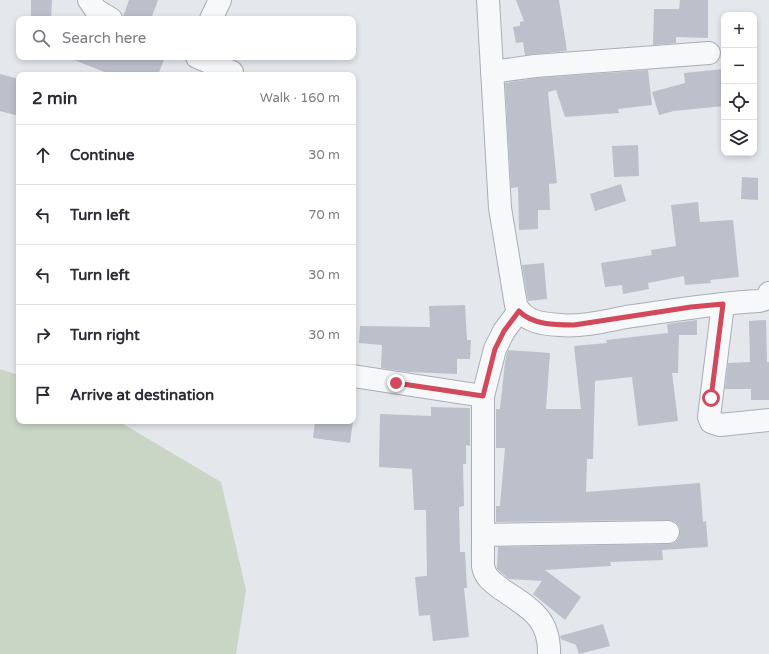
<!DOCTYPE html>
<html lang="en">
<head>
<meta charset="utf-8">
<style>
	body { margin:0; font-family:"Varela Round",sans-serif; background:#f2f2f3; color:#2b2b33 }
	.controls { position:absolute; right:12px; top:12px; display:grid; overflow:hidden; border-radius:8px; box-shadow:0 2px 6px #0003 }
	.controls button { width:36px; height:36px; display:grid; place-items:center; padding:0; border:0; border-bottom:1px solid #e1e1e2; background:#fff; color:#2b2b33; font:20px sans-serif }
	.stop { position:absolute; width:12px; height:12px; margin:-9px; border:3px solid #d1495b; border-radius:50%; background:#fff }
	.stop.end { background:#d1495b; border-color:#fff; box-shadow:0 1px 4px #0008 }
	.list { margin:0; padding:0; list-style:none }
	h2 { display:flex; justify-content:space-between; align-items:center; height:52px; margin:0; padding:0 16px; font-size:17px }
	h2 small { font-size:13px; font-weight:400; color:#7c7c81 }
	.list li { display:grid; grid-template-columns:26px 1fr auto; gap:12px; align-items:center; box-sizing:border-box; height:60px; padding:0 16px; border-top:1px solid #e1e1e2 }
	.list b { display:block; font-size:15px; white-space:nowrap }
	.list em { font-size:13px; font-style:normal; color:#7c7c81 }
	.icon { flex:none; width:22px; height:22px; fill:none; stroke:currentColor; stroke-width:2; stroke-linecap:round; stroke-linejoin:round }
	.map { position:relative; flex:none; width:769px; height:654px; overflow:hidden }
	.search { position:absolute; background:#fff; box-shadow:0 2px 6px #0003; left:16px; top:16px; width:340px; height:44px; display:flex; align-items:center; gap:10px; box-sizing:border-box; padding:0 14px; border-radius:8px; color:#7c7c81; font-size:15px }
	.panel { position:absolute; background:#fff; box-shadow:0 2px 6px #0003; left:16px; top:72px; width:340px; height:352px; border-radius:8px }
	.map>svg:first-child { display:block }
	.green { fill:#c9d6c5 }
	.building { fill:#bbc0ca }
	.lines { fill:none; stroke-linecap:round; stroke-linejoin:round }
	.minor-casing { stroke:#a9aeb7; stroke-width:24 }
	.minor { stroke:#f7f8fa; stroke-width:22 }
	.route { stroke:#d1495b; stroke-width:5 }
</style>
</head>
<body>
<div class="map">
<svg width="769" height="654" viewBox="0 0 769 654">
	<rect width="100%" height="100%" fill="#e4e7ec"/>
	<polygon class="green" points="0,369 19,375 19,421 118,421 221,482 246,590 236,654 0,654"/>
	<g class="building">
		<polygon points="31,0 52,0 51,19 31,19"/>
		<polygon points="129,0 158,0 151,19 123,19 123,17"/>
		<polygon points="516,0 559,0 567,51 525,55 523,42 516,43 513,27 520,26 520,22 524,21"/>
		<polygon points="680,0 708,0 708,38 676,37 676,43 653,45 654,9 679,9"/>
		<polygon points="69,57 165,57 158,75 112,75 69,58"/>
		<polygon points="724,69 724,106 674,111 659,115 652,92 685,83 684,73"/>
		<polygon points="648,70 652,105 618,109 619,113 565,117 556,90 548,92 557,183 549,184 550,210 538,210 538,229 519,230 518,187 511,188 505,83 536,78"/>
		<polygon points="0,74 19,79 19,116 0,111"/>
		<polygon points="638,145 639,176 614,177 612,146"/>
		<polygon points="742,177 758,178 758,200 741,199"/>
		<polygon points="621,184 626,201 595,211 590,194"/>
		<polygon points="698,202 700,222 733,220 739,277 710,280 711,283 685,285 684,276 648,283 649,289 623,294 622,285 605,287 601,263 652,255 651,250 676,246 671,205"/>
		<polygon points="544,263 547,299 528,301 522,265"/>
		<polygon points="465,305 467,340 471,340 470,359 457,359 457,374 408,372 381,368 382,345 359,343 360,326 430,327 429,306"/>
		<polygon points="697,320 697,335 679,335 678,373 672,373 678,421 638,426 632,377 595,381 593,459 587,459 586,492 700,483 703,522 706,521 708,547 662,550 663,560 610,562 611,566 545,570 581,597 565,620 533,594 542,581 509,579 498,570 497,569 498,547 668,544 674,543 679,538 680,531 679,526 674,521 668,520 496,522 496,506 500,506 505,448 496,448 496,409 500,409 505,362 507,353 508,350 550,353 546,409 581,409 574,346 607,343 606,340 668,333 667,324"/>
		<polygon points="766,320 767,362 769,362 769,400 751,400 751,389 725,389 728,363 750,362 749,321"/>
		<polygon points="431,407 470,408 470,446 466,445 466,464 463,464 464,506 459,507 460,552 465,552 467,588 464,588 469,637 433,641 430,615 419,616 415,577 427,576 426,510 414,510 412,469 379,467 380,414 431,416"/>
		<polygon points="315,421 353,421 350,443 313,438"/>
		<polygon points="603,624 610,646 579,654 576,645 561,639 560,636"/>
	</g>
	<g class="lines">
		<defs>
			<g id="minor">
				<polyline points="89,0 96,10 111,19"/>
				<path d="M488,0L500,208L516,305C524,322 543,324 560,325C582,327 605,321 626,317C670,311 715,303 759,301C764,300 767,299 769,293"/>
				<polyline points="211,19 220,0"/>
				<polyline points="197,57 232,72 230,75"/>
				<polyline points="492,72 535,66 709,53"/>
				<polyline points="723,304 709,417 711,422 720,425 769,420"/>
				<path d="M519,311L504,331L495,349L483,396V566C485,577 491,581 500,588C527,607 550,616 549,654"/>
				<polyline points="353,376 483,396"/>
				<polyline points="483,535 668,532"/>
			</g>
		</defs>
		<use href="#minor" class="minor-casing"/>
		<use href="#minor" class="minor"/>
	</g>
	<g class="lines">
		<path class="route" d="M396,383L483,396L495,349L504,331L519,311C532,325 556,325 574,325L691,307L723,304L711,398"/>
	</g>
</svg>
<div class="controls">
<button>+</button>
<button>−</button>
<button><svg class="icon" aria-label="locate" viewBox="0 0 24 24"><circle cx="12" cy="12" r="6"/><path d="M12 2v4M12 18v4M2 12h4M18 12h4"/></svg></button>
<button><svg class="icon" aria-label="layers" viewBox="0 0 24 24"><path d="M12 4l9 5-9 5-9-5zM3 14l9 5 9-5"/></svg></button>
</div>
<div class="stop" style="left:711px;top:398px"></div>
<div class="stop end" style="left:396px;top:383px"></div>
<div class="search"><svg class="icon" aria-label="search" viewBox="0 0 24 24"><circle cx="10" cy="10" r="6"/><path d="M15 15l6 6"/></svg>Search here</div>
<section class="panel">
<h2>2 min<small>Walk · 160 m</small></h2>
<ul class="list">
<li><svg class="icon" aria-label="ahead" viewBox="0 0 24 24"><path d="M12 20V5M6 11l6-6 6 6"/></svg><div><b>Continue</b></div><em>30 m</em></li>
<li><svg class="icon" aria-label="left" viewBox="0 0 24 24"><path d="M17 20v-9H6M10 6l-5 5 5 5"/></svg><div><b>Turn left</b></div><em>70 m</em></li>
<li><svg class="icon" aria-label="left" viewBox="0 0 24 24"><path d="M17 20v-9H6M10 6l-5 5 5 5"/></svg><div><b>Turn left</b></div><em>30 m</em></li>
<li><svg class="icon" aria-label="right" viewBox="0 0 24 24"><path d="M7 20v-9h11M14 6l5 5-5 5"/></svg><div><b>Turn right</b></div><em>30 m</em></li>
<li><svg class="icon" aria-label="arrive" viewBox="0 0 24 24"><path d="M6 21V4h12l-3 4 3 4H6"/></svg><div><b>Arrive at destination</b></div></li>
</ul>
</section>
</div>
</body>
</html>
